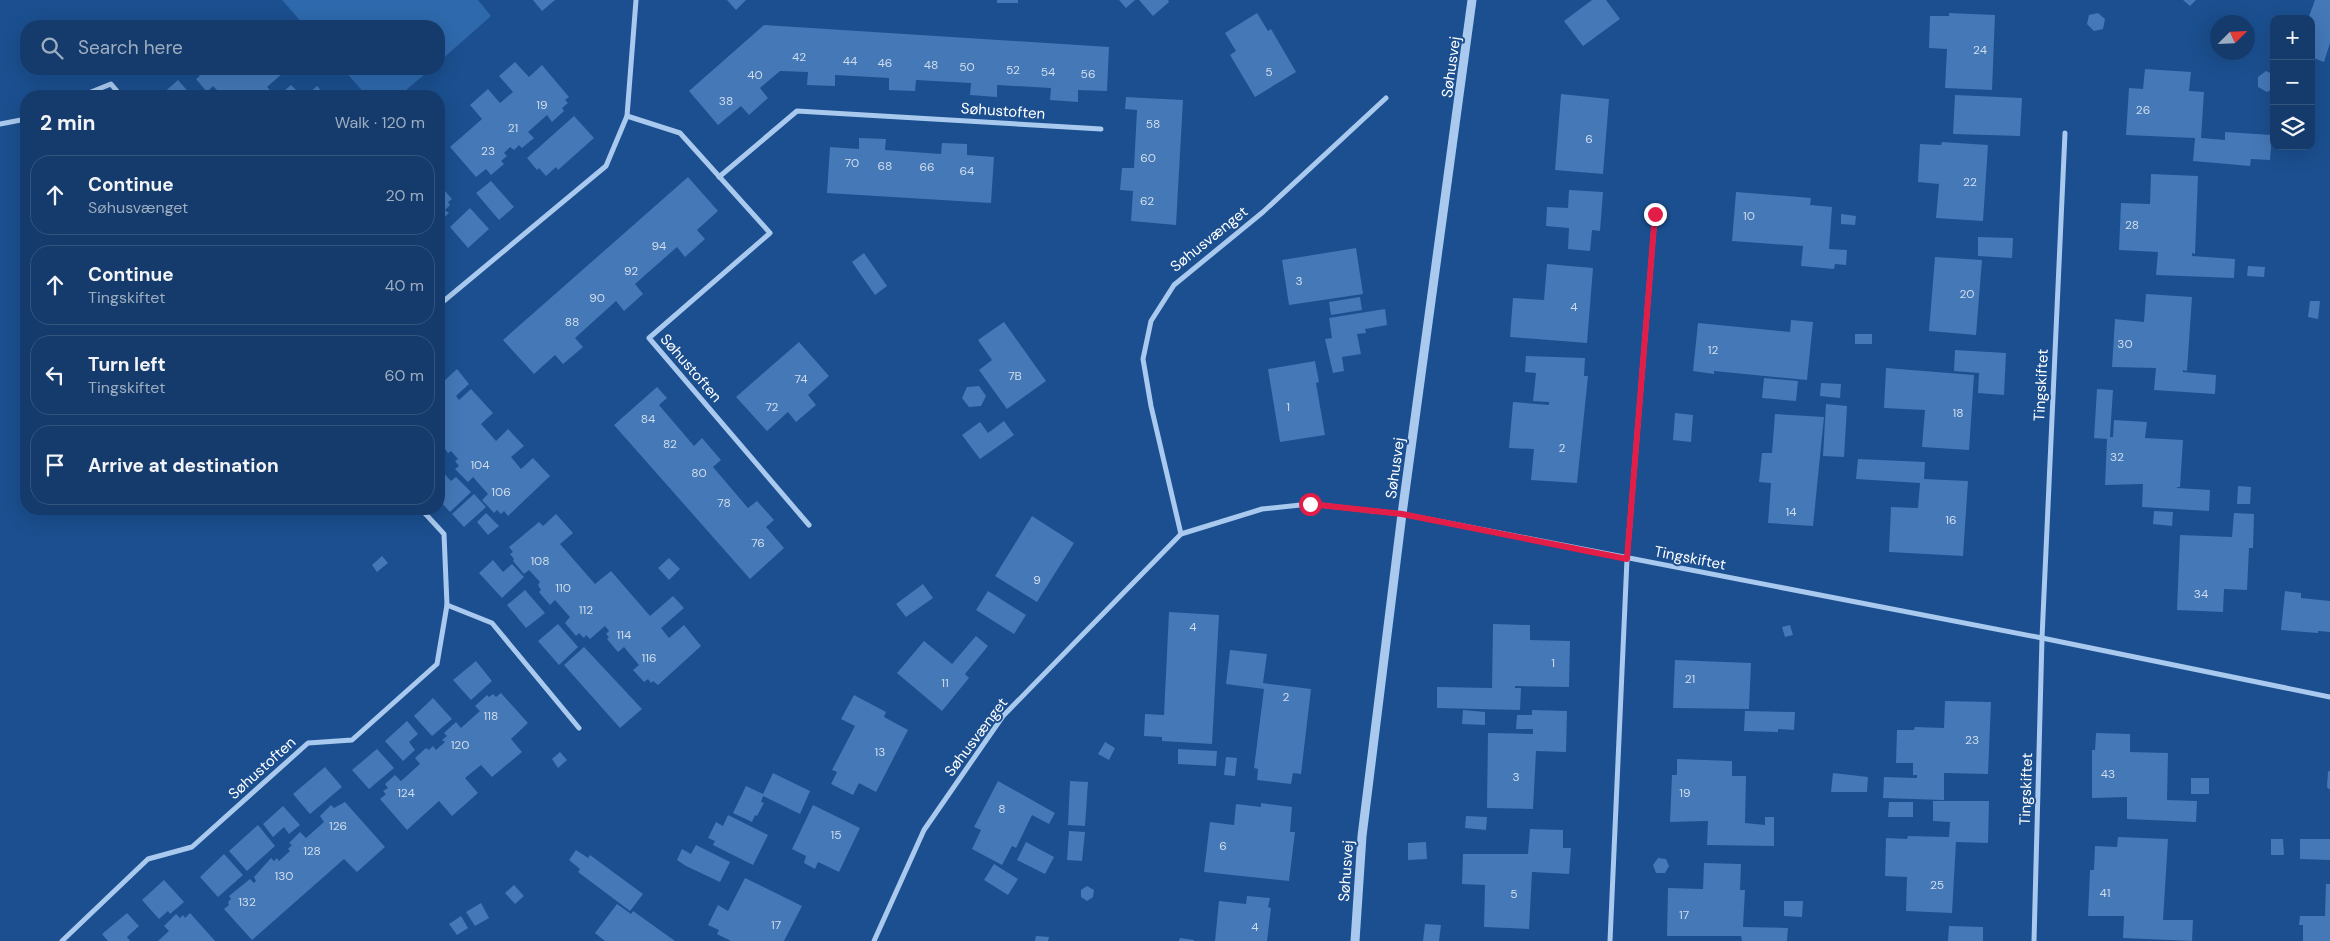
<!DOCTYPE html>
<html lang="en">
<head>
<meta charset="utf-8">
<style>
	body { margin:0; font-family:"DM Sans",sans-serif; background:#214673; color:#f1f3f6 }
	.controls { position:absolute; right:15px; top:15px; display:grid; overflow:hidden; border-radius:10px; box-shadow:0 5px 20px #0002 }
	.controls button { width:45px; height:45px; display:grid; place-items:center; padding:0; border:0; border-bottom:1px solid #33557e; background:#143b6b; color:#f1f3f6; font:25px sans-serif }
	.compass { position:absolute; left:2210px; top:15px; width:45px; height:45px; border-radius:50%; background:#143b6b; box-shadow:0 5px 20px #0002; rotate:66deg }
	.stop { position:absolute; width:15px; height:15px; margin:-11px; border:4px solid #e11d48; border-radius:50%; background:#fff }
	.stop.end { background:#e11d48; border-color:#fff; box-shadow:0 1px 5px #0008 }
	.list { margin:0; padding:0; list-style:none }
	h2 { display:flex; justify-content:space-between; align-items:center; height:65px; margin:0; padding:0 20px; font-size:21px }
	h2 small { font-size:16px; font-weight:400; color:#9dadc1 }
	.list li { display:grid; grid-template-columns:32px 1fr auto; gap:15px; align-items:center; box-sizing:border-box; height:80px; margin:0 10px 10px; padding:0 10px; border:1px solid #33557e; border-radius:20px }
	.list b { display:block; font-size:19px; white-space:nowrap }
	.list p { margin:0; font-size:16px; white-space:nowrap; color:#9dadc1 }
	.list em { font-size:16px; font-style:normal; color:#9dadc1 }
	.icon { flex:none; width:28px; height:28px; fill:none; stroke:currentColor; stroke-width:2; stroke-linecap:round; stroke-linejoin:round }
	.map { position:relative; flex:none; width:2330px; height:941px; overflow:hidden }
	.search { position:absolute; background:#143b6b; box-shadow:0 5px 20px #0002; left:20px; top:20px; width:425px; height:55px; display:flex; align-items:center; gap:12px; box-sizing:border-box; padding:0 18px; border-radius:20px; color:#9dadc1; font-size:19px }
	.panel { position:absolute; background:#143b6b; box-shadow:0 5px 20px #0002; left:20px; top:90px; width:425px; height:425px; border-radius:20px }
	.map>svg:first-child { display:block }
	.green { fill:#2e69ad }
	.building { fill:#4478b7 }
	.lines { fill:none; stroke-linecap:round; stroke-linejoin:round }
	.minor { stroke:#a9c9ee; stroke-width:5 }
	.tertiary { stroke:#a9c9ee; stroke-width:9 }
	.route { stroke:#e11d48; stroke-width:6 }
	.labels { text-anchor:middle; stroke-width:4; stroke-linejoin:round; paint-order:stroke }
	.number-label { font-size:12px; fill:#d0dded }
	.street-label { font-size:15px; fill:#fff; stroke:#1b4f8f }
</style>
</head>
<body>
<div class="map">
<svg width="2330" height="941" viewBox="0 0 2330 941">
	<rect width="100%" height="100%" fill="#1b4f8f"/>
	<g class="green">
		<polygon points="282,0 478,0 491,16 439,62 439,26 305,26"/>
		<polygon points="343,69 431,69 399,96 367,96"/>
	</g>
	<g class="building">
		<polygon points="533,0 555,0 542,11"/>
		<polygon points="727,0 746,0 736,10"/>
		<rect x="997" y="0" width="21" height="3"/>
		<polygon points="1119,0 1135,0 1126,8"/>
		<polygon points="1139,0 1168,0 1169,2 1153,16"/>
		<polygon points="1592,0 1606,0 1620,19 1583,46 1564,21"/>
		<polygon points="2183,0 2196,0 2190,6"/>
		<polygon points="2315,0 2330,0 2330,43 2324,62 2311,57 2311,19 2308,19"/>
		<polygon points="1257,13 1268,31 1271,29 1296,72 1255,97 1230,55 1236,51 1225,33"/>
		<polygon points="1949,13 1995,15 1992,90 1945,88 1947,49 1929,48 1930,16 1949,16"/>
		<polygon points="2098,13 2105,19 2103,29 2094,31 2087,24 2089,15"/>
		<polygon points="764,25 1109,47 1107,91 1078,90 1078,102 1050,100 1051,88 997,85 997,97 970,95 971,83 916,80 915,91 889,90 889,78 835,75 835,86 807,85 808,72 780,71 760,88 768,98 749,115 741,106 718,125 689,91"/>
		<polygon points="515,62 529,77 542,65 569,97 565,100 568,103 562,108 564,111 552,122 547,115 528,132 534,138 522,148 519,145 514,150 510,147 504,153 507,156 501,161 504,164 491,175 486,169 476,177 450,147 482,119 470,105 488,89 500,103 513,92 499,76"/>
		<polygon points="198,69 279,69 283,73 267,87 276,96 223,96 213,86 207,92 196,79 200,76 195,72"/>
		<polygon points="2145,69 2191,72 2189,91 2204,92 2201,138 2225,140 2225,132 2272,135 2270,160 2251,159 2250,166 2193,161 2195,138 2126,135 2129,88 2143,89"/>
		<polygon points="2266,71 2274,75 2274,88 2267,92 2258,87 2258,77"/>
		<polygon points="178,80 192,96 160,96"/>
		<polygon points="291,85 302,96 278,96"/>
		<polygon points="317,86 326,96 306,96"/>
		<polygon points="1561,94 1609,99 1603,174 1555,170"/>
		<polygon points="1955,95 2022,98 2020,136 1953,134"/>
		<polygon points="1126,97 1183,100 1176,225 1131,221 1133,191 1120,190 1122,168 1134,168 1137,110 1125,109"/>
		<polygon points="574,116 594,138 558,170 556,167 546,176 539,168 537,170 527,158"/>
		<polygon points="859,138 886,139 885,150 941,154 942,143 967,144 967,155 994,157 991,203 827,193 830,147 859,149"/>
		<polygon points="1942,142 1988,145 1983,221 1936,218 1939,184 1918,182 1920,144 1941,145"/>
		<polygon points="2151,174 2198,176 2195,254 2192,253 2192,256 2235,259 2234,278 2156,275 2158,252 2119,250 2121,203 2150,204"/>
		<polygon points="688,177 718,211 697,230 705,239 685,257 677,247 635,284 643,294 624,311 616,301 575,338 583,347 563,364 555,355 534,374 503,340"/>
		<polygon points="491,181 514,207 499,220 476,193"/>
		<polygon points="439,184 452,199 448,202 450,205 445,210 449,213 439,222"/>
		<polygon points="1569,190 1603,192 1600,231 1592,230 1590,251 1568,249 1569,228 1546,226 1547,207 1568,208"/>
		<polygon points="1736,192 1811,198 1810,205 1832,207 1829,249 1847,250 1846,265 1835,264 1834,269 1801,266 1803,246 1732,241"/>
		<polygon points="470,208 489,229 468,248 450,227"/>
		<polygon points="1841,214 1856,216 1855,225 1841,224"/>
		<polygon points="1978,237 2013,238 2012,258 1978,256"/>
		<polygon points="1356,248 1363,294 1289,305 1282,260"/>
		<polygon points="864,253 887,286 875,295 852,262"/>
		<polygon points="1935,257 1982,260 1976,335 1929,331"/>
		<polygon points="1547,264 1593,268 1587,343 1510,337 1513,298 1544,300"/>
		<polygon points="2248,266 2265,267 2264,277 2247,276"/>
		<polygon points="2146,294 2192,297 2187,371 2183,370 2183,372 2216,375 2215,394 2154,390 2156,368 2112,367 2115,319 2144,322"/>
		<polygon points="1360,297 1362,310 1331,315 1329,302"/>
		<polygon points="2310,301 2320,301 2318,319 2308,317"/>
		<polygon points="1385,309 1387,325 1365,329 1366,333 1357,334 1361,354 1342,357 1344,371 1333,373 1325,339 1332,338 1329,318"/>
		<polygon points="1791,320 1813,322 1807,380 1714,371 1714,374 1693,371 1698,323 1790,332"/>
		<polygon points="1004,322 1046,381 1007,409 979,370 992,360 978,340"/>
		<rect x="1855" y="334" width="17" height="10"/>
		<polygon points="799,342 829,376 808,395 816,405 796,422 788,412 767,431 736,397"/>
		<polygon points="1955,350 2006,353 2004,395 1978,393 1979,373 1954,371"/>
		<polygon points="1526,356 1585,358 1584,376 1588,376 1577,483 1531,480 1534,449 1509,448 1513,402 1549,405 1549,402 1533,401 1536,373 1525,372"/>
		<polygon points="1315,361 1319,382 1316,383 1325,435 1280,442 1268,369"/>
		<polygon points="1886,368 1974,375 1969,450 1922,447 1925,410 1884,408"/>
		<polygon points="457,369 469,384 456,396 459,400 471,389 493,413 481,424 496,441 508,429 524,446 511,457 521,469 533,458 550,476 508,516 504,511 501,514 497,510 494,513 482,500 488,494 473,477 468,482 455,469 459,466 455,461 458,459 451,451 448,453 445,449 441,453 439,450 439,377 443,382"/>
		<polygon points="1764,378 1798,381 1796,401 1762,398"/>
		<polygon points="1821,383 1841,384 1840,398 1820,396"/>
		<polygon points="979,386 986,396 981,406 969,407 962,398 967,387"/>
		<polygon points="657,387 667,398 659,405 694,446 702,438 721,460 713,467 748,508 757,501 774,520 766,527 784,548 750,579 614,425"/>
		<polygon points="2097,389 2113,390 2110,437 2113,437 2114,420 2147,422 2145,438 2183,440 2180,487 2177,487 2177,488 2210,490 2209,511 2142,507 2143,484 2105,485 2107,439 2094,438"/>
		<polygon points="1826,404 1847,406 1844,457 1823,456"/>
		<polygon points="1675,413 1693,415 1691,442 1673,440"/>
		<polygon points="1775,414 1824,417 1813,526 1768,523 1771,483 1759,482 1762,453 1772,453"/>
		<polygon points="1004,421 1014,435 980,459 962,435 980,422 988,433"/>
		<polygon points="1858,459 1925,462 1924,479 1968,481 1963,556 1889,552 1891,507 1918,508 1920,483 1856,479"/>
		<polygon points="439,468 451,481 456,477 471,492 450,512 439,500"/>
		<polygon points="2238,486 2251,487 2250,504 2237,504"/>
		<polygon points="474,494 486,507 464,527 452,514"/>
		<polygon points="2154,511 2173,512 2172,526 2153,524"/>
		<polygon points="486,513 499,526 488,535 477,522"/>
		<polygon points="2234,513 2254,514 2253,548 2249,548 2247,590 2224,589 2223,612 2177,610 2180,535 2232,537"/>
		<polygon points="556,514 573,533 560,544 595,584 611,571 650,616 673,596 684,608 661,628 669,638 684,625 701,646 658,685 653,681 651,683 648,679 644,682 633,670 639,665 624,647 618,652 607,639 609,637 606,634 609,631 605,626 590,639 586,635 584,638 579,633 576,636 565,623 570,617 555,600 550,605 539,592 541,590 538,585 540,582 529,570 524,574 513,561 514,559 510,554 513,552 509,547 539,522 543,526"/>
		<polygon points="1032,516 1074,543 1037,602 995,576"/>
		<polygon points="382,556 388,563 377,572 372,565"/>
		<polygon points="669,558 680,569 669,580 658,568"/>
		<polygon points="493,560 503,572 512,564 524,577 502,598 479,573"/>
		<polygon points="923,584 933,598 906,617 896,604"/>
		<polygon points="525,590 545,613 526,628 507,605"/>
		<polygon points="988,591 1026,615 1014,634 976,610"/>
		<polygon points="2285,591 2301,593 2301,598 2330,601 2330,632 2318,631 2318,633 2281,630"/>
		<polygon points="1169,612 1219,615 1212,744 1162,741 1162,737 1144,736 1145,714 1164,715"/>
		<polygon points="558,624 578,647 559,665 538,641"/>
		<polygon points="1493,624 1530,625 1530,640 1570,641 1569,687 1515,686 1515,688 1521,688 1520,710 1437,708 1437,687 1492,688"/>
		<polygon points="1790,625 1793,635 1785,637 1782,627"/>
		<polygon points="976,636 988,646 965,674 969,678 942,711 897,673 924,641 952,664"/>
		<polygon points="584,647 642,709 620,728 564,665"/>
		<polygon points="1230,650 1267,654 1263,683 1311,689 1301,774 1293,773 1291,784 1257,780 1258,769 1254,768 1264,689 1226,684"/>
		<polygon points="1675,660 1751,663 1749,709 1673,708"/>
		<polygon points="476,661 492,681 471,700 453,680"/>
		<polygon points="501,693 528,723 511,739 522,752 492,777 481,765 465,778 478,793 452,816 439,801 407,830 380,799 386,794 383,791 388,788 385,784 395,775 401,781 420,764 415,758 426,748 429,750 433,746 436,750 445,742 442,740 447,736 444,733 456,722 461,728 480,711 475,706 487,695 489,697 493,694 496,697"/>
		<polygon points="854,695 886,712 884,717 908,730 876,792 859,783 853,795 831,784 837,772 832,770 855,726 841,719"/>
		<polygon points="433,698 452,719 432,736 414,716"/>
		<polygon points="1945,701 1991,702 1988,774 1944,773 1944,800 1883,798 1884,777 1917,778 1917,775 1913,775 1913,763 1896,763 1897,730 1914,730 1915,727 1944,728"/>
		<polygon points="1463,710 1485,712 1485,725 1462,724"/>
		<polygon points="1532,710 1567,711 1566,752 1536,751 1533,809 1487,808 1488,733 1533,734 1533,729 1516,729 1517,715 1532,715"/>
		<polygon points="1745,711 1795,712 1794,730 1778,729 1778,732 1744,731"/>
		<polygon points="407,721 418,734 409,742 415,750 403,761 385,741"/>
		<polygon points="2096,733 2130,734 2130,752 2168,753 2167,800 2197,801 2196,822 2127,819 2127,797 2092,798 2092,750 2095,750"/>
		<polygon points="1105,742 1115,748 1109,760 1098,754"/>
		<polygon points="377,749 394,768 369,789 352,770"/>
		<polygon points="1178,749 1217,751 1216,766 1178,764"/>
		<polygon points="560,752 567,760 558,768 552,759"/>
		<polygon points="1226,757 1237,758 1235,776 1224,775"/>
		<polygon points="1677,759 1732,761 1732,776 1746,776 1745,823 1765,825 1765,817 1774,817 1774,846 1707,845 1708,821 1670,822 1672,775 1677,775"/>
		<polygon points="325,767 342,787 310,814 293,794"/>
		<polygon points="2330,770 2330,790 2327,787 2328,772"/>
		<polygon points="773,773 810,791 800,814 763,796 761,802 764,803 757,816 755,815 752,822 733,813 746,786 763,794"/>
		<polygon points="1833,773 1868,777 1867,792 1831,792"/>
		<rect x="2191" y="778" width="18" height="16"/>
		<polygon points="998,781 1055,813 1049,824 1032,815 1016,848 1012,846 1002,865 972,849 981,830 974,827"/>
		<polygon points="1070,781 1088,782 1085,826 1068,825"/>
		<polygon points="1933,801 1989,801 1988,843 1956,842 1952,913 1906,911 1907,877 1885,876 1886,838 1907,839 1908,836 1949,837 1950,822 1933,821"/>
		<polygon points="345,802 385,847 357,872 344,859 252,940 224,909 229,905 228,902 231,899 229,896 250,879 254,883 256,881 254,877 271,858 274,861 277,858 279,861 290,851 288,849 292,845 289,843 300,832 306,838 324,822 320,816 331,805 334,808"/>
		<polygon points="1889,802 1913,802 1913,817 1888,817"/>
		<polygon points="1261,803 1292,807 1290,832 1295,832 1289,881 1204,872 1210,822 1234,825 1236,804 1261,807"/>
		<polygon points="813,805 860,828 839,872 818,862 815,869 804,863 806,856 792,849"/>
		<polygon points="283,806 300,825 289,834 284,827 273,837 263,824"/>
		<polygon points="728,815 768,835 753,865 713,845 715,841 708,838 716,822 723,826"/>
		<polygon points="1466,816 1487,817 1486,830 1465,828"/>
		<polygon points="258,825 275,846 247,871 229,851"/>
		<polygon points="1530,829 1563,830 1563,848 1571,848 1569,874 1532,872 1529,929 1484,927 1485,885 1462,884 1463,854 1528,854"/>
		<polygon points="1069,831 1085,832 1082,861 1067,860"/>
		<polygon points="2118,837 2168,839 2163,920 2193,920 2192,941 2123,938 2124,916 2088,916 2090,870 2094,870 2095,846 2117,847"/>
		<polygon points="2271,839 2283,839 2284,855 2271,855"/>
		<polygon points="2300,839 2330,839 2330,860 2300,859"/>
		<polygon points="1026,842 1054,857 1045,874 1017,860"/>
		<polygon points="1426,842 1427,859 1408,860 1408,843"/>
		<polygon points="696,845 730,862 720,882 686,866 677,860 682,849 691,854"/>
		<polygon points="576,850 588,858 590,855 643,894 630,911 578,872 580,869 569,860"/>
		<polygon points="224,854 243,875 218,897 200,877"/>
		<polygon points="1658,858 1666,859 1669,866 1665,873 1656,873 1653,865"/>
		<polygon points="1704,863 1741,864 1740,890 1745,890 1743,927 1788,928 1787,941 1742,941 1741,936 1667,936 1668,888 1703,889"/>
		<polygon points="994,864 1018,879 1008,895 984,880"/>
		<polygon points="745,878 802,906 784,941 731,941 717,934 719,930 708,925 718,905 728,911"/>
		<polygon points="164,880 184,902 170,914 168,911 159,919 142,900"/>
		<polygon points="2326,884 2330,884 2330,941 2303,941 2303,925 2299,925 2300,916 2325,916"/>
		<polygon points="514,885 524,896 515,904 505,893"/>
		<polygon points="1087,886 1094,890 1093,897 1087,901 1081,897 1081,890"/>
		<polygon points="1247,896 1270,898 1268,907 1271,908 1267,941 1215,941 1219,901 1246,904"/>
		<polygon points="1784,901 1803,901 1802,917 1784,916"/>
		<polygon points="481,903 489,918 475,926 466,912"/>
		<polygon points="617,904 631,914 633,911 675,941 605,941 595,933"/>
		<polygon points="127,913 139,926 127,937 130,941 108,941 102,934"/>
		<polygon points="190,913 215,941 158,941 169,931 164,926 176,914 180,918 183,915 185,918"/>
		<polygon points="461,916 468,928 457,935 449,924"/>
		<polygon points="1425,924 1441,925 1439,941 1423,941"/>
		<polygon points="1949,926 1983,927 1983,941 1948,941"/>
		<polygon points="1036,936 1049,937 1048,941 1035,941"/>
		<polygon points="1180,938 1194,940 1194,941 1179,941"/>
	</g>
	<g class="lines">
		<g class="minor">
			<polyline points="81,96 111,84 121,96"/>
			<polyline points="627,116 680,133 770,233 649,338 809,525"/>
			<polyline points="0,124 26,119"/>
			<polyline points="719,177 797,111 1101,129"/>
			<polyline points="439,305 606,166 627,116 636,0"/>
			<polyline points="1181,534 1151,406 1143,359 1151,321 1174,285 1263,212 1386,98"/>
			<polyline points="447,605 492,623 579,728"/>
			<polyline points="62,941 148,859 192,847 308,743 352,740 437,664 447,605 444,534 421,509"/>
			<polyline points="874,941 924,830 1003,716 1181,534 1262,509 1310,504 1402,514 2042,638 2330,697"/>
			<polyline points="1610,941 1627,559 1655,214"/>
			<polyline points="2034,941 2042,638 2065,133"/>
		</g>
		<polyline class="tertiary" points="1355,941 1362,836 1402,514 1472,0"/>
	</g>
	<g class="lines">
		<polyline class="route" points="1310,504 1402,514 1627,559 1655,214"/>
	</g>
	<g class="labels">
		<g class="number-label">
			<text x="1980" y="54">24</text>
			<text x="799" y="61">42</text>
			<text x="850" y="65">44</text>
			<text x="885" y="67">46</text>
			<text x="931" y="69">48</text>
			<text x="967" y="71">50</text>
			<text x="1013" y="74">52</text>
			<text x="1048" y="76">54</text>
			<text x="1269" y="76">5</text>
			<text x="1088" y="78">56</text>
			<text x="755" y="79">40</text>
			<text x="726" y="105">38</text>
			<text x="542" y="109">19</text>
			<text x="2143" y="114">26</text>
			<text x="1153" y="128">58</text>
			<text x="513" y="132">21</text>
			<text x="1589" y="143">6</text>
			<text x="488" y="155">23</text>
			<text x="1148" y="162">60</text>
			<text x="852" y="167">70</text>
			<text x="885" y="170">68</text>
			<text x="927" y="171">66</text>
			<text x="967" y="175">64</text>
			<text x="1970" y="186">22</text>
			<text x="1147" y="205">62</text>
			<text x="1749" y="220">10</text>
			<text x="2132" y="229">28</text>
			<text x="659" y="250">94</text>
			<text x="631" y="275">92</text>
			<text x="1299" y="285">3</text>
			<text x="1967" y="298">20</text>
			<text x="597" y="302">90</text>
			<text x="1574" y="311">4</text>
			<text x="572" y="326">88</text>
			<text x="2125" y="348">30</text>
			<text x="1713" y="354">12</text>
			<text x="1015" y="380">7B</text>
			<text x="801" y="383">74</text>
			<text x="772" y="411">72</text>
			<text x="1288" y="411">1</text>
			<text x="1958" y="417">18</text>
			<text x="648" y="423">84</text>
			<text x="670" y="448">82</text>
			<text x="1562" y="452">2</text>
			<text x="2117" y="461">32</text>
			<text x="480" y="469">104</text>
			<text x="699" y="477">80</text>
			<text x="501" y="496">106</text>
			<text x="724" y="507">78</text>
			<text x="1791" y="516">14</text>
			<text x="1951" y="524">16</text>
			<text x="758" y="547">76</text>
			<text x="540" y="565">108</text>
			<text x="1037" y="584">9</text>
			<text x="563" y="592">110</text>
			<text x="2201" y="598">34</text>
			<text x="586" y="614">112</text>
			<text x="1193" y="631">4</text>
			<text x="624" y="639">114</text>
			<text x="649" y="662">116</text>
			<text x="1553" y="667">1</text>
			<text x="1690" y="683">21</text>
			<text x="945" y="687">11</text>
			<text x="1286" y="701">2</text>
			<text x="491" y="720">118</text>
			<text x="1972" y="744">23</text>
			<text x="460" y="749">120</text>
			<text x="880" y="756">13</text>
			<text x="2108" y="778">43</text>
			<text x="1516" y="781">3</text>
			<text x="406" y="797">124</text>
			<text x="1685" y="797">19</text>
			<text x="1002" y="813">8</text>
			<text x="338" y="830">126</text>
			<text x="836" y="839">15</text>
			<text x="1223" y="850">6</text>
			<text x="312" y="855">128</text>
			<text x="284" y="880">130</text>
			<text x="1937" y="889">25</text>
			<text x="2105" y="897">41</text>
			<text x="1514" y="898">5</text>
			<text x="247" y="906">132</text>
			<text x="1684" y="919">17</text>
			<text x="776" y="929">17</text>
			<text x="1255" y="931">4</text>
		</g>
		<g class="street-label">
			<text transform="translate(1451 67) rotate(-82)" y="5">Søhusvej</text>
			<text transform="translate(1003 111) rotate(4)" y="5">Søhustoften</text>
			<text transform="translate(1209 239) rotate(-39)" y="5">Søhusvænget</text>
			<text transform="translate(691 368) rotate(49)" y="5">Søhustoften</text>
			<text transform="translate(2041 385) rotate(-87)" y="5">Tingskiftet</text>
			<text transform="translate(1395 468) rotate(-82)" y="5">Søhusvej</text>
			<text transform="translate(1690 558) rotate(11)" y="5">Tingskiftet</text>
			<text transform="translate(976 737) rotate(-53)" y="5">Søhusvænget</text>
			<text transform="translate(262 768) rotate(-42)" y="5">Søhustoften</text>
			<text transform="translate(2026 789) rotate(-88)" y="5">Tingskiftet</text>
			<text transform="translate(1346 871) rotate(-86)" y="5">Søhusvej</text>
		</g>
	</g>
</svg>
<div class="controls">
<button>+</button>
<button>−</button>
<button><svg class="icon" aria-label="layers" viewBox="0 0 24 24"><path d="M12 4l9 5-9 5-9-5zM3 14l9 5 9-5"/></svg></button>
</div>
<svg class="compass" viewBox="-18 -18 36 36"><path d="M0-13l5 13h-10z" fill="#e53935"/><path d="M0 13l5-13h-10z" fill="#9dadc1"/></svg>
<div class="stop" style="left:1310px;top:504px"></div>
<div class="stop end" style="left:1655px;top:214px"></div>
<div class="search"><svg class="icon" aria-label="search" viewBox="0 0 24 24"><circle cx="10" cy="10" r="6"/><path d="M15 15l6 6"/></svg>Search here</div>
<section class="panel">
<h2>2 min<small>Walk · 120 m</small></h2>
<ul class="list">
<li><svg class="icon" aria-label="ahead" viewBox="0 0 24 24"><path d="M12 20V5M6 11l6-6 6 6"/></svg><div><b>Continue</b><p>Søhusvænget</p></div><em>20 m</em></li>
<li><svg class="icon" aria-label="ahead" viewBox="0 0 24 24"><path d="M12 20V5M6 11l6-6 6 6"/></svg><div><b>Continue</b><p>Tingskiftet</p></div><em>40 m</em></li>
<li><svg class="icon" aria-label="left" viewBox="0 0 24 24"><path d="M17 20v-9H6M10 6l-5 5 5 5"/></svg><div><b>Turn left</b><p>Tingskiftet</p></div><em>60 m</em></li>
<li><svg class="icon" aria-label="arrive" viewBox="0 0 24 24"><path d="M6 21V4h12l-3 4 3 4H6"/></svg><div><b>Arrive at destination</b></div></li>
</ul>
</section>
</div>
</body>
</html>
